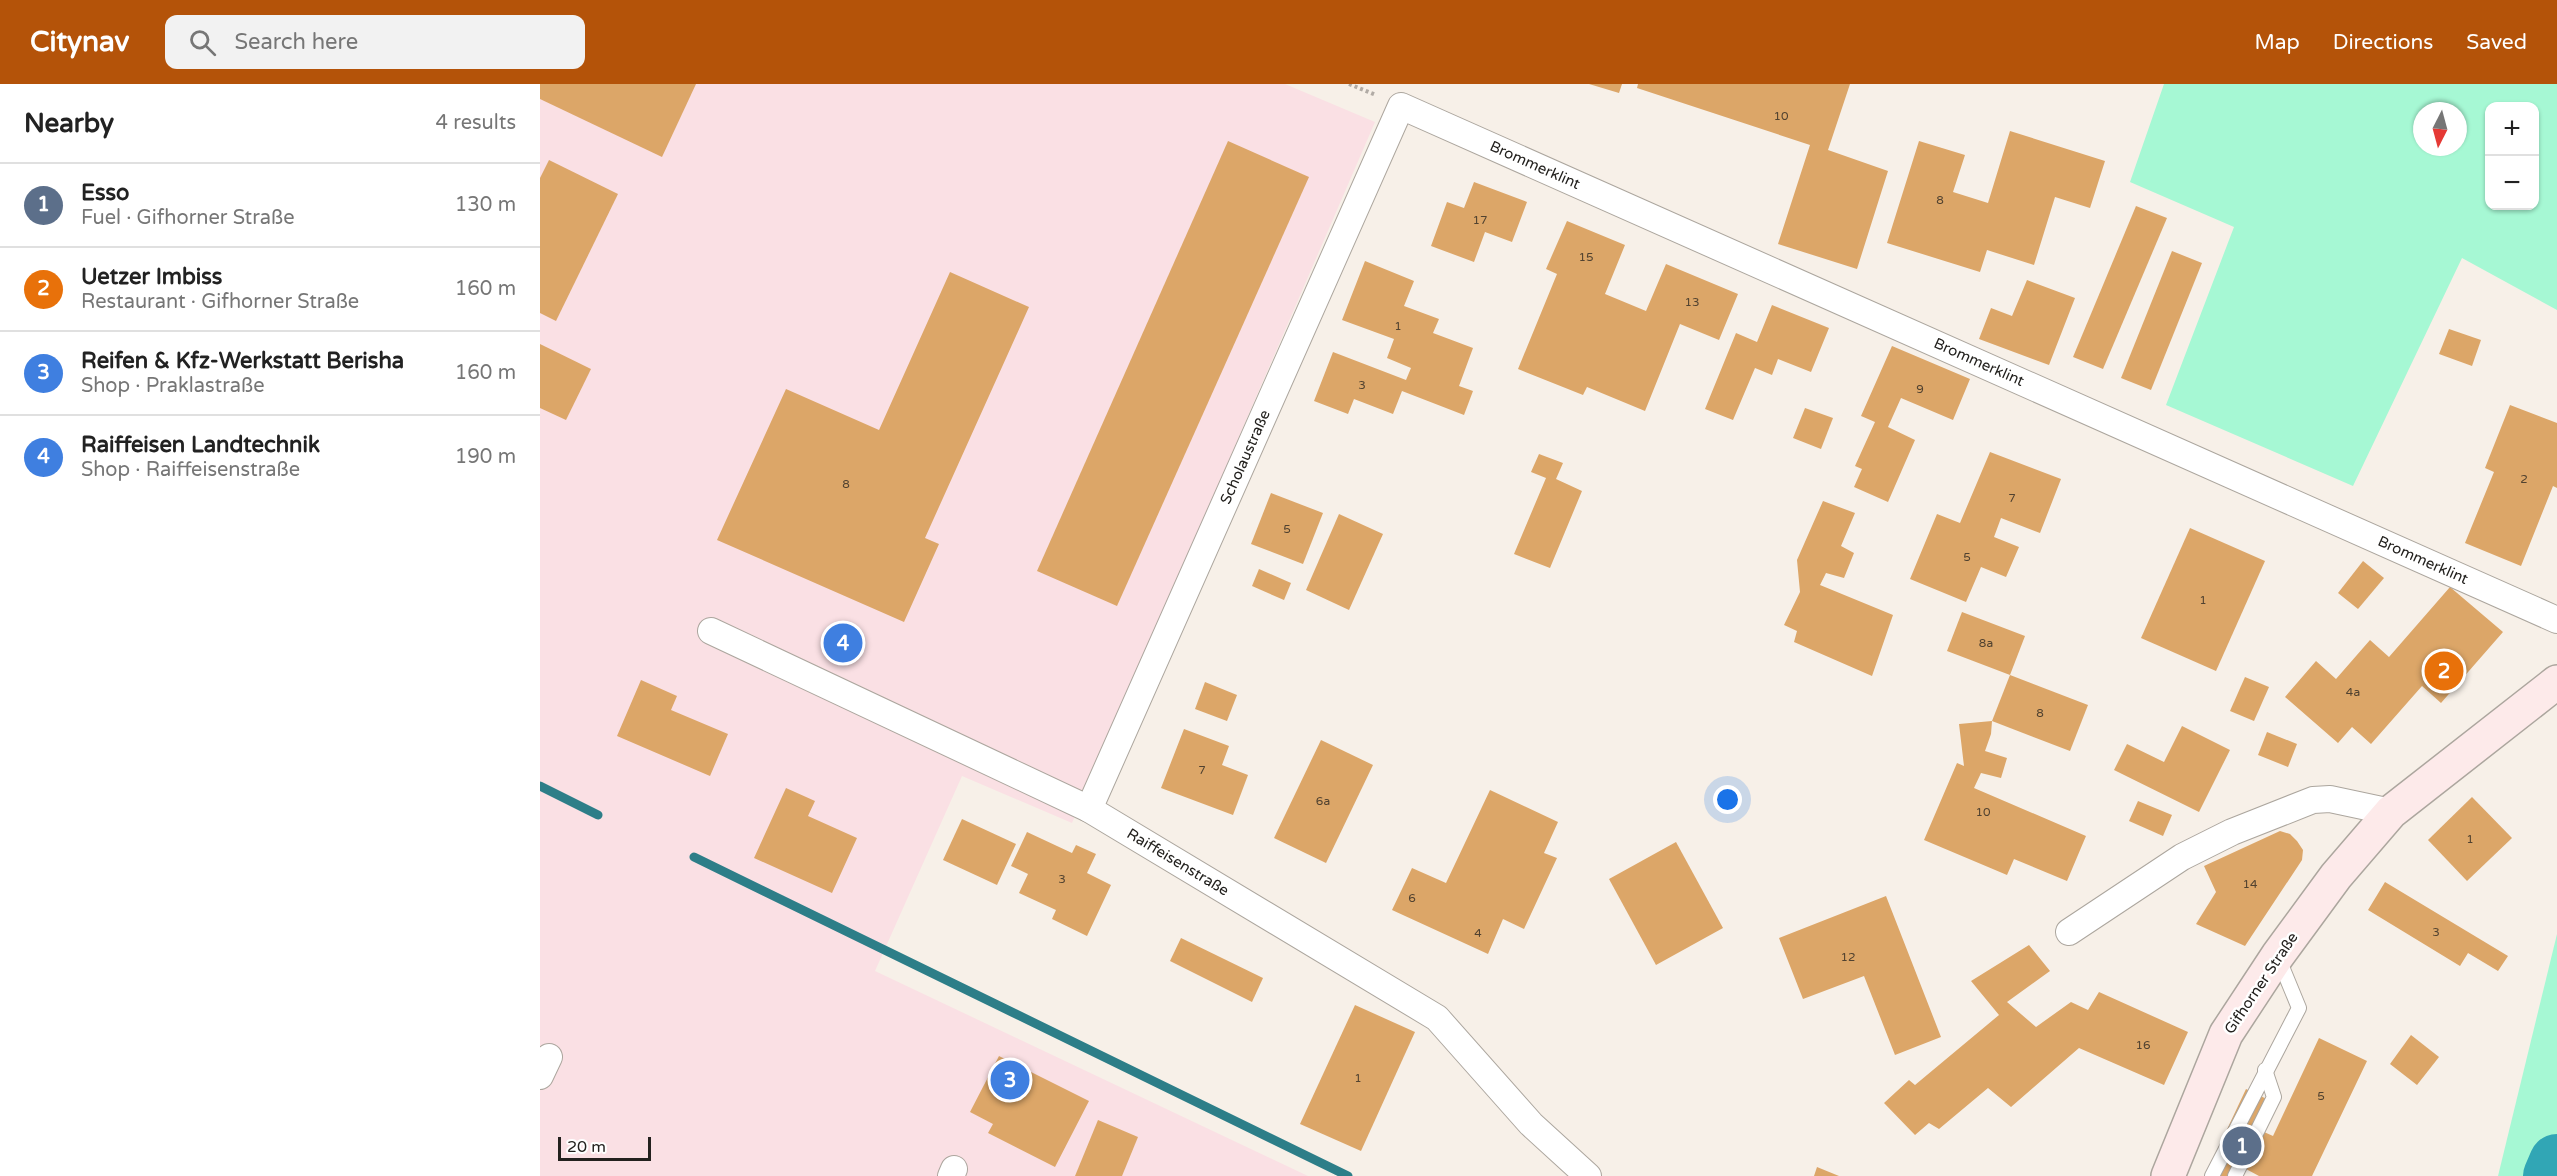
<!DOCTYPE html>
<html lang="en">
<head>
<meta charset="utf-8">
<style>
	body { margin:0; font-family:"Varela Round",sans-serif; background:#f2f2f2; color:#222 }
	.controls { position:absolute; right:18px; top:18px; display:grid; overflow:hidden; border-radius:12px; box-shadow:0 2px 4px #0004 }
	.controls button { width:54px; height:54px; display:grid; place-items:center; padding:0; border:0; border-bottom:2px solid #e0e0e0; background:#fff; color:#222; font:30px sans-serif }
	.compass { position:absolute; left:1873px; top:18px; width:54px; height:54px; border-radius:50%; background:#fff; box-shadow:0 2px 4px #0004; rotate:186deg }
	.scale { position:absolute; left:18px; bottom:15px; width:93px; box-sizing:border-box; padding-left:6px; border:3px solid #23211e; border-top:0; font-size:16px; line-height:21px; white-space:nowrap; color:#23211e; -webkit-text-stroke:4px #fff; paint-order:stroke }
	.you { position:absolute; left:1188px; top:716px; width:21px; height:21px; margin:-15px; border:4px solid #fff; border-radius:50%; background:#1a73e8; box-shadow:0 0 0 9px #1a73e833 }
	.badge { display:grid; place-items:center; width:39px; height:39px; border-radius:50%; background:#b45309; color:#fff; font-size:20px; font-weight:700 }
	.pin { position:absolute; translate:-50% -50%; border:3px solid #fff; box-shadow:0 2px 6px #0006 }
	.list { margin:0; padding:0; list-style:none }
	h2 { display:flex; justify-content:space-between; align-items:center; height:78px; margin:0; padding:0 24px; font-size:26px }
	h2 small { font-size:20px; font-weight:400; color:#767676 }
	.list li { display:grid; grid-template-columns:39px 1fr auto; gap:18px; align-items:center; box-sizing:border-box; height:84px; padding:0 24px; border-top:2px solid #e0e0e0 }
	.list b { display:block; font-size:22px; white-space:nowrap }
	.list p { margin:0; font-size:20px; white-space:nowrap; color:#767676 }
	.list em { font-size:20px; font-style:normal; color:#767676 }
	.icon { flex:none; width:33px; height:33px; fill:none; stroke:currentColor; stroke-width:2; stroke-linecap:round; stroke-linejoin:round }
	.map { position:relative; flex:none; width:2017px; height:1092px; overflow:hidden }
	header { display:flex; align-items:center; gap:36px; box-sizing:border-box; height:84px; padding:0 30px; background:#b45309; color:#fff }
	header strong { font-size:28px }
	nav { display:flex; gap:33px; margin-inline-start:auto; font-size:21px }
	.search { width:420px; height:54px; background:#f2f2f2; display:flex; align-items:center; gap:15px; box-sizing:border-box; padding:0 21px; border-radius:12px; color:#767676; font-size:22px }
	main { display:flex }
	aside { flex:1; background:#fff }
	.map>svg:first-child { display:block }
	.industrial { fill:#fae0e4 }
	.green { fill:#a6f8d4; fill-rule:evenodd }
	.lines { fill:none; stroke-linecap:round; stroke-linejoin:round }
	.stream { stroke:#2d7e88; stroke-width:9 }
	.river { stroke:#31a6b5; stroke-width:56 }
	.building { fill:#dca668 }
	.lane-casing { stroke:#aca69e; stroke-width:16 }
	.street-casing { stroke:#aca69e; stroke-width:28 }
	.secondary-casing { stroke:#aca69e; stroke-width:36 }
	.path { stroke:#b1aba5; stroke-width:4; stroke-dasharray:3 3; stroke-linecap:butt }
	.lane { stroke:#fff; stroke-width:14 }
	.street { stroke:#fff; stroke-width:26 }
	.secondary { stroke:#fdeaea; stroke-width:33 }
	.labels { text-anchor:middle; stroke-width:5; stroke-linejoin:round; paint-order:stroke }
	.number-label { font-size:12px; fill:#514230 }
	.street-label { font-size:15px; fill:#23211e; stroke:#fff }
</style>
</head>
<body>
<header>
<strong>Citynav</strong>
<div class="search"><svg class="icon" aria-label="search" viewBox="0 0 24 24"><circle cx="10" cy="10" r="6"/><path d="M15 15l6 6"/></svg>Search here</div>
<nav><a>Map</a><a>Directions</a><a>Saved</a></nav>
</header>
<main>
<aside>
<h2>Nearby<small>4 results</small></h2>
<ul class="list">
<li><span class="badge" style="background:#5c6f8a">1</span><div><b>Esso</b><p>Fuel · Gifhorner Straße</p></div><em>130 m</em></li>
<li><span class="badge" style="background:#e8710a">2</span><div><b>Uetzer Imbiss</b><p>Restaurant · Gifhorner Straße</p></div><em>160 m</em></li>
<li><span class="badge" style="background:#3f7fe0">3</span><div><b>Reifen &amp; Kfz-Werkstatt Berisha</b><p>Shop · Praklastraße</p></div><em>160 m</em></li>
<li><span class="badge" style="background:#3f7fe0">4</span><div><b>Raiffeisen Landtechnik</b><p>Shop · Raiffeisenstraße</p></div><em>190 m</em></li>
</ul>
</aside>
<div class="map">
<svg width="2017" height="1092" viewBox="0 0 2017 1092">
	<rect width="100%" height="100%" fill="#f7f0e8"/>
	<polygon class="industrial" points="0,0 745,0 835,38 532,739 422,692 335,887 768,1092 0,1092"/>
	<g class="green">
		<path d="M1624,0H2017V226L1922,174L1813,402L1626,321L1694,143L1590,98ZM1950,22H1994V122H1950ZM1882,27H1918V63H1882Z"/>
		<polygon points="2017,850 2017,1092 1958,1092"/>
	</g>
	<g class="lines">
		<g class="stream">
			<polyline points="0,702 58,731"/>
			<polyline points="154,773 808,1092"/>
		</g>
		<polyline class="river" points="2011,1092 2017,1078"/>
	</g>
	<g class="building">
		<polygon points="0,0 156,0 122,73 0,15"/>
		<polygon points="1049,0 1082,0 1079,9"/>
		<polygon points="1098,0 1310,0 1288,66 1348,87 1317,185 1238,160 1270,61 1097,4"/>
		<polygon points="1470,47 1565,77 1550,124 1515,113 1494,181 1447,166 1440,188 1347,159 1379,57 1425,71 1413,108 1448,119"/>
		<polygon points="688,57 769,93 577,522 497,487"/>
		<polygon points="9,76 78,110 16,237 0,229 0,94"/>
		<polygon points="934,98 987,118 972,158 945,148 934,178 891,162 907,118 924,124"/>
		<polygon points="1596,122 1627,134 1563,285 1533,273"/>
		<polygon points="1027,137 1085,161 1065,210 1106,227 1126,180 1198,210 1179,256 1140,240 1105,327 1047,303 1043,311 978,285 1017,190 1006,185"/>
		<polygon points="1632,167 1662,179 1611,306 1581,294"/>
		<polygon points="825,177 874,197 864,222 899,235 893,249 933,264 919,302 933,307 924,331 862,307 853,330 814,315 808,330 774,317 793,268 866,296 871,284 847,274 854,255 802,236"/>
		<polygon points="410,188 489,223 385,454 399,460 364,538 177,456 246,305 339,346"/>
		<polygon points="1487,196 1535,214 1509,281 1439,255 1451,224 1472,232"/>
		<polygon points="1232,221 1289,244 1271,288 1238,275 1232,291 1215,284 1193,336 1165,325 1196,249 1217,258"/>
		<polygon points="1909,245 1941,256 1932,282 1899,270"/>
		<polygon points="0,260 51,285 26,336 0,324"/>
		<polygon points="1352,262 1430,295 1413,336 1361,314 1348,343 1375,356 1348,418 1314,403 1322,385 1315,382 1335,338 1321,332"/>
		<polygon points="1970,321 2017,339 2017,404 2013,402 1981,482 1925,459 1954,388 1945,384"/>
		<polygon points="1265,324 1293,334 1281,365 1253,354"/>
		<polygon points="1450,368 1521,395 1500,449 1461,434 1454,453 1479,463 1466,493 1441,483 1426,518 1370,495 1397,430 1420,439"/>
		<polygon points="999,370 1023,379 1016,395 1042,407 1010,484 974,470 1006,394 991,388"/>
		<polygon points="731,409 783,429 763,480 711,460"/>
		<polygon points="1283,417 1315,429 1301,462 1314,469 1304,494 1286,489 1280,501 1353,531 1332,592 1254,558 1257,547 1244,541 1260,508 1257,476"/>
		<polygon points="799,430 843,450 809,526 766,506"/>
		<polygon points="1650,444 1725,477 1676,587 1601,554"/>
		<polygon points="1823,477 1844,494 1818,525 1798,509"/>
		<polygon points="719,485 751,499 744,516 712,502"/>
		<polygon points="1910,503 1963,548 1901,619 1882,602 1831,660 1812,643 1798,659 1745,613 1776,577 1796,595 1830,556 1849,573"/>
		<polygon points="1422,528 1485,552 1470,591 1407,567"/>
		<polygon points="1470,591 1548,621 1530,667 1452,637"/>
		<polygon points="1705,593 1729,603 1714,637 1690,627"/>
		<polygon points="101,596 137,612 131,626 188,650 170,692 77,652"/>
		<polygon points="665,598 697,611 687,637 655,625"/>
		<polygon points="1452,637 1451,650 1445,667 1467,674 1461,694 1441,689 1434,704 1546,752 1527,797 1474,775 1467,791 1384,756 1417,679 1424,682 1419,640"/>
		<polygon points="1642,642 1690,666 1659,728 1574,686 1587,660 1624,678"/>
		<polygon points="644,645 689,662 682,681 708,691 693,731 621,704"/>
		<polygon points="1727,648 1757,660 1748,683 1718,671"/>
		<polygon points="781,656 833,681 786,779 734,754"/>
		<polygon points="246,704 275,717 268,732 317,754 292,809 214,774"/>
		<polygon points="950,706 1018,738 1004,769 1017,774 984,845 963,835 948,870 852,826 872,784 906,799"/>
		<polygon points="1932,713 1972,754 1927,797 1888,756"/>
		<polygon points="1598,717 1632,731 1623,752 1589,737"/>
		<polygon points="422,735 476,760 457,801 403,776"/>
		<polygon points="1740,747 1750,750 1757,757 1763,766 1762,776 1705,862 1656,840 1676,808 1664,782"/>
		<polygon points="487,748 532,769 536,761 556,770 547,789 571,801 547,852 512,835 516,826 479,809 488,790 471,782"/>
		<polygon points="1136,758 1183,844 1116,881 1069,795"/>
		<polygon points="1845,798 1968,872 1958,887 1928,869 1920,882 1828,826"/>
		<polygon points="1346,812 1401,953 1355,971 1324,892 1263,915 1239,854"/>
		<polygon points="641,854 723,894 712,918 630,877"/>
		<polygon points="1489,861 1510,887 1467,918 1496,943 1531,918 1548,926 1559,908 1648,948 1624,1001 1539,964 1471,1023 1448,1004 1399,1045 1389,1039 1375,1051 1344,1019 1369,996 1375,1001 1459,931 1431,897"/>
		<polygon points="815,921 875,948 821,1067 760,1040"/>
		<polygon points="1871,951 1899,973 1877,1001 1850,980"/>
		<polygon points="1779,954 1827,977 1772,1092 1719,1092 1706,1085 1703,1092 1665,1092 1706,1005 1737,1020 1724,1048 1733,1052"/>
		<polygon points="459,972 549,1017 515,1083 448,1049 453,1040 430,1028"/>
		<polygon points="558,1036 598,1053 582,1092 535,1092"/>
		<polygon points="1277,1083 1299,1092 1274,1092"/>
	</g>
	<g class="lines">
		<defs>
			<g id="lane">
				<polyline points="1672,1092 1759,924 1738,873"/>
				<polyline points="1695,1092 1734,1013 1725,986"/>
			</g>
			<g id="street">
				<polyline points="171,547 549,725 897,934 991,1040 1048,1092"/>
				<polyline points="549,725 861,22 2017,536"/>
				<polyline points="1529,848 1642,773 1692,748 1773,716 1790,715 1851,728"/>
				<polyline points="0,992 9,973"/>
				<polyline points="411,1092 414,1085"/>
			</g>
			<polyline id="secondary" points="1628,1092 1686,950 1738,871 1796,792 1851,728 2017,598"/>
		</defs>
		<use href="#lane" class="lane-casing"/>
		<use href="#street" class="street-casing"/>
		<use href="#secondary" class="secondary-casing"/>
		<polyline class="path" points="809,0 836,11"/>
		<use href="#lane" class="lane"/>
		<use href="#street" class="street"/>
		<use href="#secondary" class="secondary"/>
	</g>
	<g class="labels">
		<g class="number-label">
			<text x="1241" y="36">10</text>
			<text x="1400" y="120">8</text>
			<text x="940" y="140">17</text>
			<text x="1046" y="177">15</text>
			<text x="1152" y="222">13</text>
			<text x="858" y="246">1</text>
			<text x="822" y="305">3</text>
			<text x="1380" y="309">9</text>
			<text x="1984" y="399">2</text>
			<text x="306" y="404">8</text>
			<text x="1472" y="418">7</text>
			<text x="747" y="449">5</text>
			<text x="1427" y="477">5</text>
			<text x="1663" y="520">1</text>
			<text x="1446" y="563">8a</text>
			<text x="1813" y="612">4a</text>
			<text x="1500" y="633">8</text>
			<text x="662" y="690">7</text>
			<text x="783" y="721">6a</text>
			<text x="1443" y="732">10</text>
			<text x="1930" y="759">1</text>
			<text x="522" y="799">3</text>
			<text x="1710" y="804">14</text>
			<text x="872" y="818">6</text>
			<text x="1896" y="852">3</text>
			<text x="938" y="853">4</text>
			<text x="1308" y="877">12</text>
			<text x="1603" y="965">16</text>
			<text x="818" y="998">1</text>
			<text x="1781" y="1016">5</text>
		</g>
		<g class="street-label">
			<text transform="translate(995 81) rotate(24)" y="5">Brommerklint</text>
			<text transform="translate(1439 278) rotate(24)" y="5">Brommerklint</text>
			<text transform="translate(705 373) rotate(-66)" y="5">Scholaustraße</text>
			<text transform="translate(1883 476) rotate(24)" y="5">Brommerklint</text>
			<text transform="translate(638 778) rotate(31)" y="5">Raiffeisenstraße</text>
			<text transform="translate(1721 899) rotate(-56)" y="5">Gifhorner Straße</text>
		</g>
	</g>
</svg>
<div class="controls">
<button>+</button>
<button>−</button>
</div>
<svg class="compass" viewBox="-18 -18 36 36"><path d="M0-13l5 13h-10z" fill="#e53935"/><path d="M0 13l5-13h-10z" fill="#767676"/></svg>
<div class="scale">20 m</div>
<div class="you"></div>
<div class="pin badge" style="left:1702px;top:1062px;background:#5c6f8a">1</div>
<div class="pin badge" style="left:1904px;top:587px;background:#e8710a">2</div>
<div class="pin badge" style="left:470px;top:996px;background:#3f7fe0">3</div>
<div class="pin badge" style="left:303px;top:559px;background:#3f7fe0">4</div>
</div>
</main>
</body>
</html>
